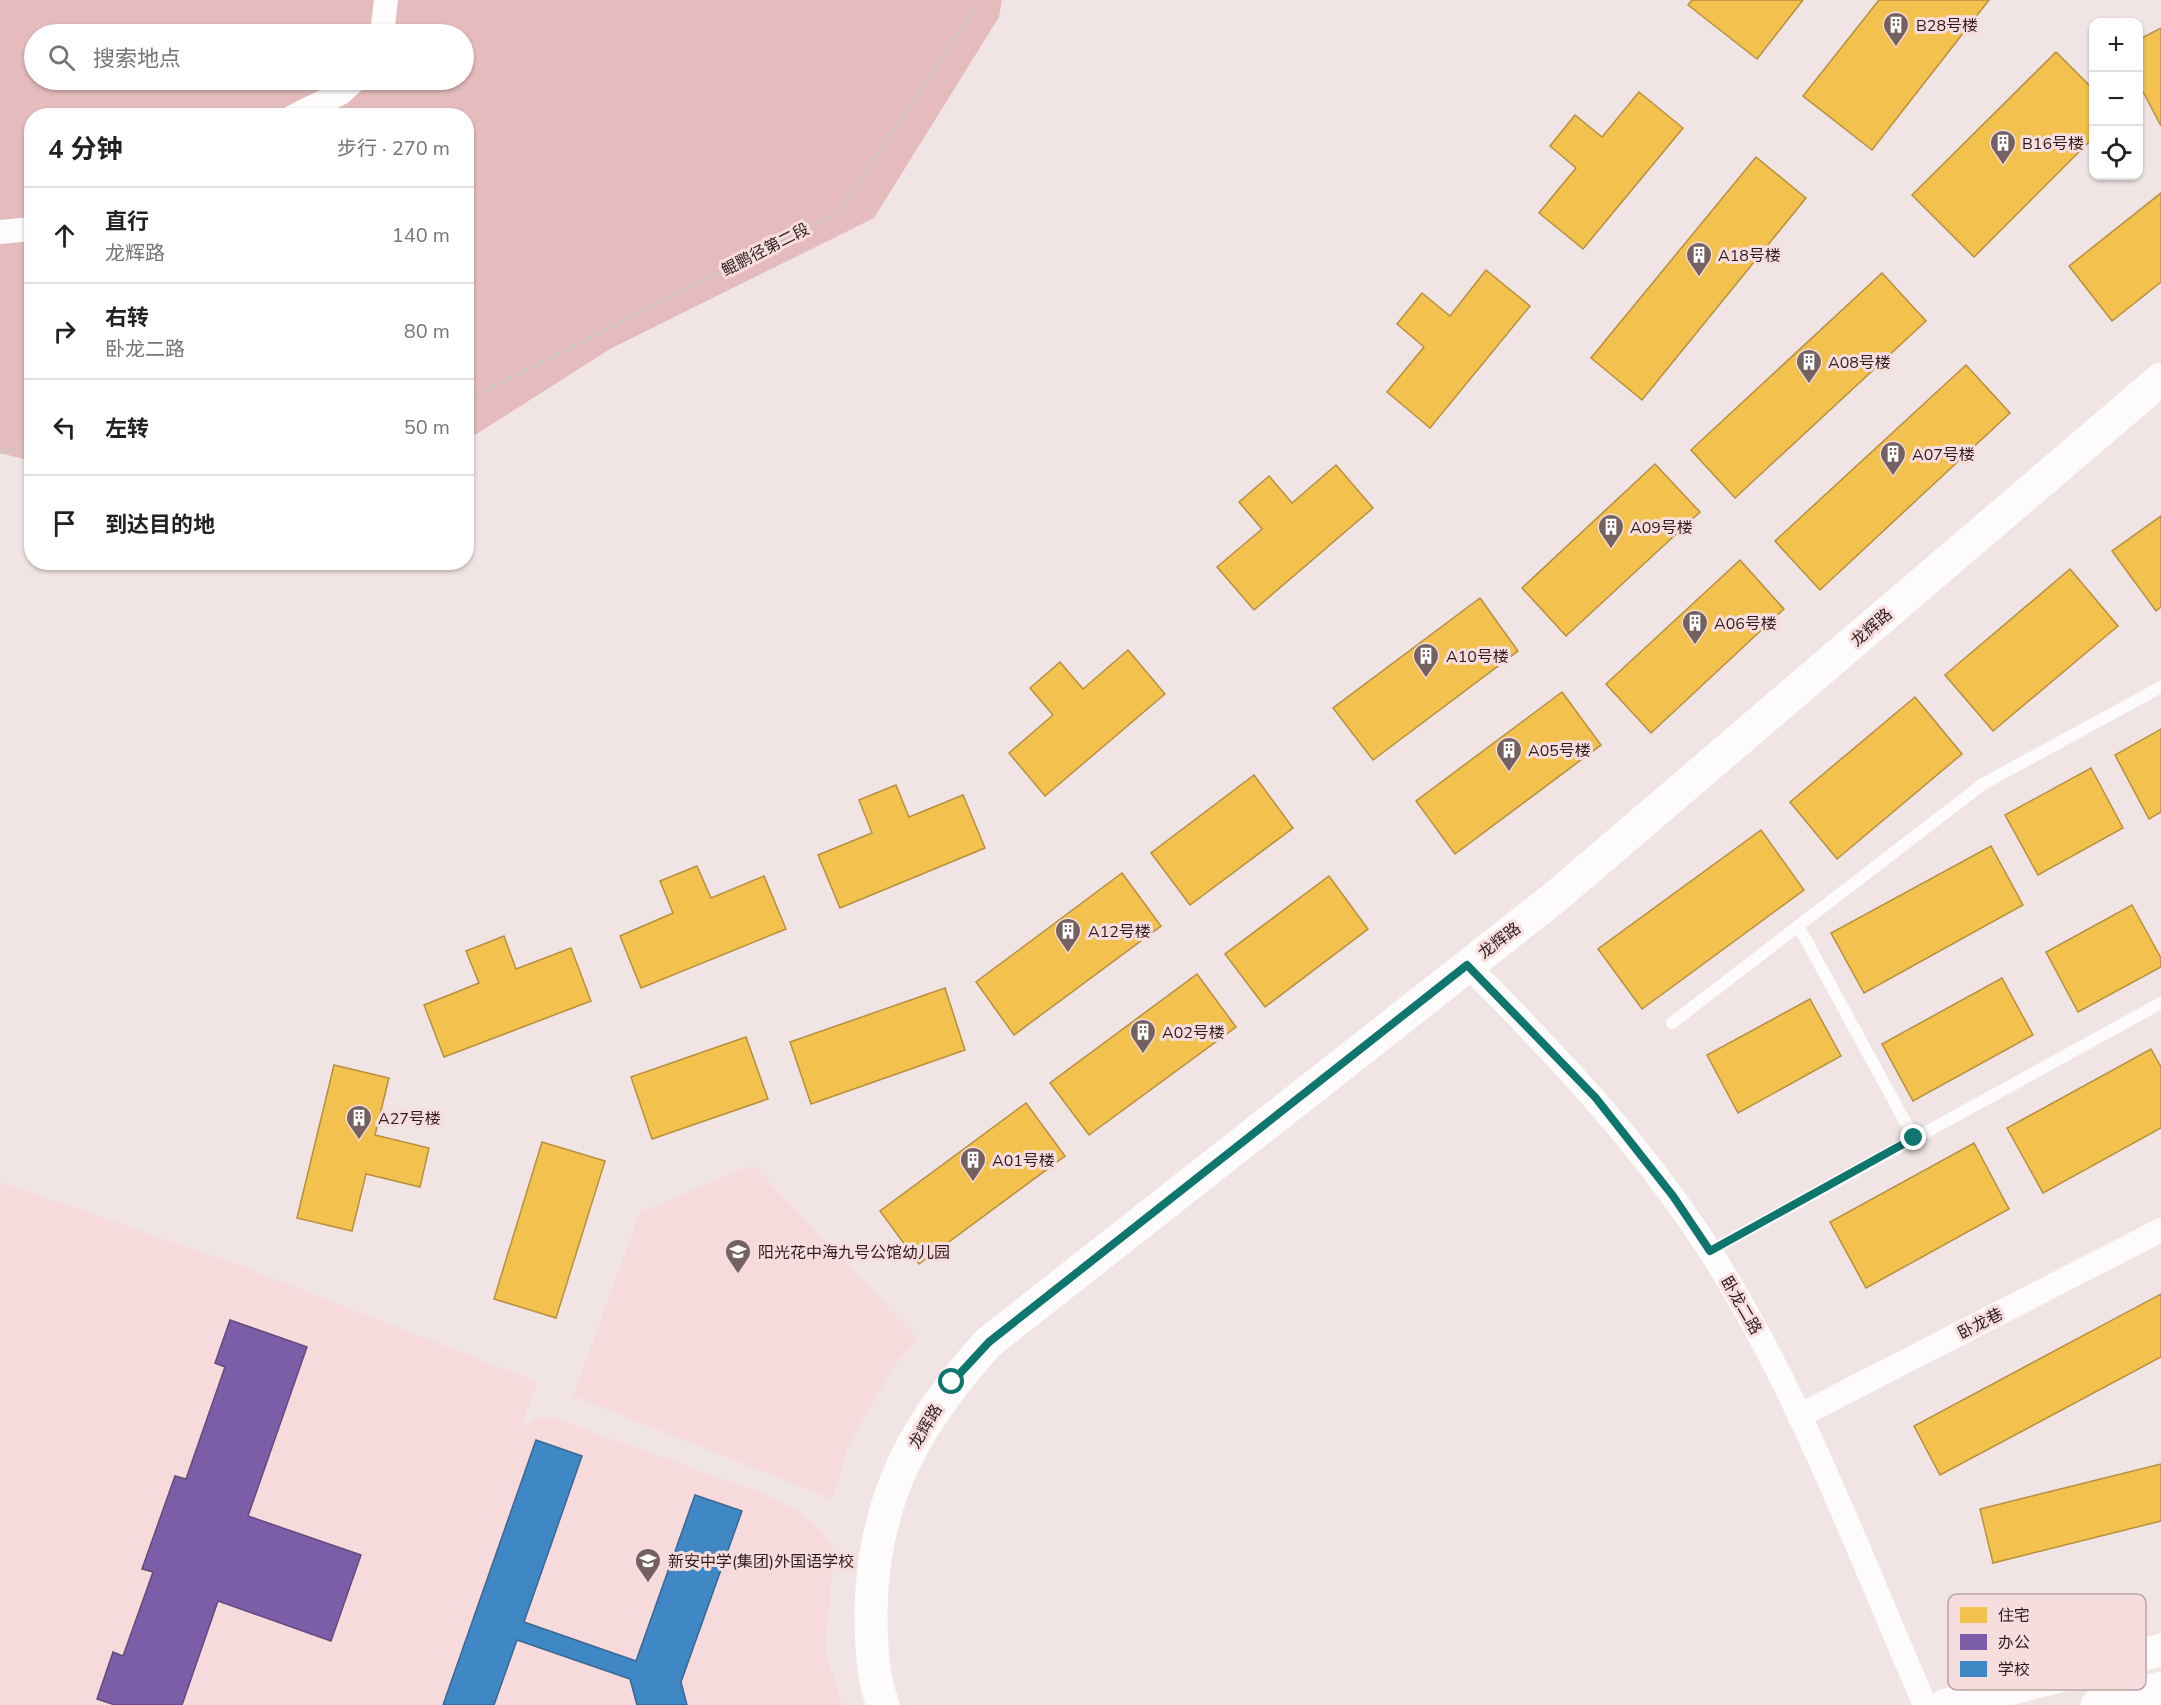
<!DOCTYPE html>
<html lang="zh">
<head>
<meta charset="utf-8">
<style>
	body { margin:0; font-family:"Nunito Sans","Noto Sans SC",sans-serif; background:#f6f6f6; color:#222 }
	.controls { position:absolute; right:18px; top:18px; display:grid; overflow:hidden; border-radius:12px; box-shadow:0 2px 4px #0004 }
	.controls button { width:54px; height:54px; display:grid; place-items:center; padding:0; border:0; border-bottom:2px solid #e0e0e0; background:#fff; color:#222; font:30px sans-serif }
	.stop { position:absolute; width:18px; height:18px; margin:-14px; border:4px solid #0f766e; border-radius:50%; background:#fff }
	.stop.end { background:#0f766e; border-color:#fff; box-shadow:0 2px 6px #0008 }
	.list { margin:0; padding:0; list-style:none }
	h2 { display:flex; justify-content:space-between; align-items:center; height:78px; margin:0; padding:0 24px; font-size:26px }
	h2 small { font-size:20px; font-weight:400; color:#767676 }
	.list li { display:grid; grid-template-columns:39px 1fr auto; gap:18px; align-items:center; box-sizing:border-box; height:96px; padding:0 24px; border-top:2px solid #e0e0e0 }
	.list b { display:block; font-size:22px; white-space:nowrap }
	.list p { margin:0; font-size:20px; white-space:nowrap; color:#767676 }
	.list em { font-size:20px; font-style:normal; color:#767676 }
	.icon { flex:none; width:33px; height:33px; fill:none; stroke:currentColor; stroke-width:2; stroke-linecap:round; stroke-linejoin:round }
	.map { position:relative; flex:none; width:2161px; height:1705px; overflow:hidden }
	.search { position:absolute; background:#fff; box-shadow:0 2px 4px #0004; left:24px; top:24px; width:450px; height:66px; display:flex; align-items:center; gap:15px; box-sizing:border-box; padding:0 21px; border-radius:33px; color:#767676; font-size:22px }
	.panel { position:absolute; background:#fff; box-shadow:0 2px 4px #0004; left:24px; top:108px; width:450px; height:462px; border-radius:24px }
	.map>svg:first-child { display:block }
	.built { fill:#f7dadb }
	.forest { fill:#e5bbbd; fill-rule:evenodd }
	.homes { fill:#f2c14e; stroke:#b88f3f; stroke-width:1.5 }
	.offices { fill:#7b5ea7; stroke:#654a7d; stroke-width:1.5 }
	.schools { fill:#3f88c5; stroke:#3b6792; stroke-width:1.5 }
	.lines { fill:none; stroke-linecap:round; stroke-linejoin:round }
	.path { stroke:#cec7c7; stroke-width:4; stroke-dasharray:3 3; stroke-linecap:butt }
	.lane { stroke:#fdfbfb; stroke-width:12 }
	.street { stroke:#fdfbfb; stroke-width:24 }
	.secondary { stroke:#fdfbfb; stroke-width:33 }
	.route { stroke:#0f766e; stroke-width:8 }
	.labels { text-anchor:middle; stroke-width:6; stroke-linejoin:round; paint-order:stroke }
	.poi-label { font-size:16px; fill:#311b1c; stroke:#f7dede; text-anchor:start }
	.street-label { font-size:16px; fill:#311b1c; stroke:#f7dede }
	.key { fill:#f7dede; stroke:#bca4a4; stroke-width:1.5 }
	.key-label { font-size:16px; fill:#311b1c }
</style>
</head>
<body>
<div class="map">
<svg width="2161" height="1705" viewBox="0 0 2161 1705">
	<rect width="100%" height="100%" fill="#f1e4e4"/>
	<g class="built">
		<polygon points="753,1165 918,1339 893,1367 849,1444 832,1499 573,1396 640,1212"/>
		<polygon points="0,1182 239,1265 537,1382 521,1428 536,1417 554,1418 769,1496 800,1513 822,1531 834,1550 825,1649 842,1705 0,1705"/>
	</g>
	<path class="forest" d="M0,0H1002L999,17L874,218L610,349L467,440L466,116H32L31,461L0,453ZM34,34H464V80H34Z"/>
	<g class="homes">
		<polygon points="1692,0 1803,0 1757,59 1688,5"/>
		<polygon points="1879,0 1989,0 1872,150 1803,96"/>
		<polygon points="2161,28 2161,126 2138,82 2138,40"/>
		<polygon points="2056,52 2094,90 2094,137 1974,257 1912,195"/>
		<polygon points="1639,92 1683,128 1583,249 1539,213 1576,168 1550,146 1575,115 1602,137"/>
		<polygon points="1756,157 1806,198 1642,400 1591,358"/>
		<polygon points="2161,193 2161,282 2112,321 2069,266"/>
		<polygon points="1486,270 1530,306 1430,428 1387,392 1424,347 1397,324 1422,293 1450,316"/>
		<polygon points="1882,273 1926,321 1735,498 1691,450"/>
		<polygon points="1966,365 2010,413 1820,590 1775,541"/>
		<polygon points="1655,464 1700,512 1566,636 1522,588"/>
		<polygon points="1336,465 1373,508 1254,610 1217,567 1262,529 1239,502 1269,476 1292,503"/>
		<polygon points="2161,516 2161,607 2156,611 2112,551"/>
		<polygon points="1740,560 1784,609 1651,733 1606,684"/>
		<polygon points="2070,569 2118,626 1993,731 1945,675"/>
		<polygon points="1480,598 1518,651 1373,760 1333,708"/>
		<polygon points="1128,650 1165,694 1045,796 1009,753 1053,715 1030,688 1060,662 1083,689"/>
		<polygon points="1562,692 1601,745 1455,854 1416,801"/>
		<polygon points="1915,697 1962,754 1837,859 1790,802"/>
		<polygon points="2161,729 2161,812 2149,819 2115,755"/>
		<polygon points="2091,768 2123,828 2038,875 2005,815"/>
		<polygon points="1254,775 1293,828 1190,905 1151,853"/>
		<polygon points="896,785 909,817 963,795 985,848 840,908 818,855 872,833 859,800"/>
		<polygon points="1761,830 1804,890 1642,1009 1598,949"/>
		<polygon points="1991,846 2023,905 1864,993 1831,933"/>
		<polygon points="697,866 711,898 764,876 786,929 641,988 620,936 673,913 660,881"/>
		<polygon points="1122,873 1161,926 1014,1035 976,982"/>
		<polygon points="1329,876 1368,929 1265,1007 1225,954"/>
		<polygon points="2132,905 2161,958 2161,967 2078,1012 2046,952"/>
		<polygon points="504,936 516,969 571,948 591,1001 444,1057 424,1005 479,983 466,951"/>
		<polygon points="1197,974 1236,1027 1089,1135 1050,1083"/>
		<polygon points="2002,978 2033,1035 1913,1101 1882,1044"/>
		<polygon points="945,988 965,1050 811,1104 790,1042"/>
		<polygon points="1810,999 1841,1056 1738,1113 1707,1055"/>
		<polygon points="746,1037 768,1099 652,1139 631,1077"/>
		<polygon points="2151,1049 2161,1067 2161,1128 2043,1193 2007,1128"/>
		<polygon points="334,1065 389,1078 375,1135 429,1148 420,1187 366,1174 352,1231 297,1218"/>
		<polygon points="1026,1103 1065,1156 919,1264 880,1211"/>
		<polygon points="542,1142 605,1161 556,1318 494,1299"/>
		<polygon points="1974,1143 2009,1209 1866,1288 1830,1222"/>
		<polygon points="2161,1294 2161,1357 1940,1475 1914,1426"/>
		<polygon points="2161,1464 2161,1521 1993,1563 1980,1509"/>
	</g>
	<polygon class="offices" points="230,1320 307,1347 248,1516 361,1555 331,1641 218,1601 182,1705 115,1705 97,1699 113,1652 123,1656 153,1572 142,1569 175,1476 186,1479 225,1367 215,1363"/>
	<polygon class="schools" points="536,1440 582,1456 524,1622 636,1661 695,1495 742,1511 681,1682 687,1705 637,1705 630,1679 517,1640 494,1705 443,1705"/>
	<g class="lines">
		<g class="path">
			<polyline points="466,401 836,214 975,8 975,0"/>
			<polyline points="0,452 32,445"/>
		</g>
		<g class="lane">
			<polyline points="1799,927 1914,1138"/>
			<polyline points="1672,1023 1983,784 2161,687"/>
			<polyline points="1710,1251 2161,1003"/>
		</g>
		<g class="street">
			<polyline points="382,34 386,0"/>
			<polyline points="294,116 341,93 355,80"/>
			<polyline points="0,232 32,229"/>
			<path d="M1467,965C1556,1054 1641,1144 1710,1251C1800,1392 1858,1552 1925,1705"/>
			<polyline points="1799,1416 2161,1230"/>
		</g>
		<g class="secondary">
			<path d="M883,1705C872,1676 871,1642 871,1611C873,1499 915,1423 989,1342L1554,898L2161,379"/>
			<polyline points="1946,1705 2161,1650"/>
			<polyline points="2097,1705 2161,1688"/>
		</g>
	</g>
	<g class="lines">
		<polyline class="route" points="952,1382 989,1342 1467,965 1595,1097 1673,1196 1710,1251 1914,1138"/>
	</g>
	<defs>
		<symbol id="building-pin" viewBox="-11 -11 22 30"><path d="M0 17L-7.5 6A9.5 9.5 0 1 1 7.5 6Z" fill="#746162" stroke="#f7dede"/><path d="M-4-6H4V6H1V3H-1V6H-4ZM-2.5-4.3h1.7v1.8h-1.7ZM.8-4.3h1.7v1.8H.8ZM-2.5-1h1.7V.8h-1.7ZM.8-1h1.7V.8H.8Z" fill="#fff"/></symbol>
		<symbol id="school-pin" viewBox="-11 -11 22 30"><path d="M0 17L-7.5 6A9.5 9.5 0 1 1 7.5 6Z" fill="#746162" stroke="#f7dede"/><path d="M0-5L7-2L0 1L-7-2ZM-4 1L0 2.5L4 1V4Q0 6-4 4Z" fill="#fff"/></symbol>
	</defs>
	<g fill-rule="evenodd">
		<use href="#building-pin" x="1881" y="10" width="30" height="40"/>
		<use href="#building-pin" x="1988" y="128" width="30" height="40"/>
		<use href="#building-pin" x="1684" y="240" width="30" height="40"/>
		<use href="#building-pin" x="1794" y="347" width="30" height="40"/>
		<use href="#building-pin" x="1878" y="439" width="30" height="40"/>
		<use href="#building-pin" x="1596" y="512" width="30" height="40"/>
		<use href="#building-pin" x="1680" y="608" width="30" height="40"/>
		<use href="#building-pin" x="1411" y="641" width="30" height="40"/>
		<use href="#building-pin" x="1494" y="735" width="30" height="40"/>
		<use href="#building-pin" x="1053" y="916" width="30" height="40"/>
		<use href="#building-pin" x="1128" y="1017" width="30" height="40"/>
		<use href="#building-pin" x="344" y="1103" width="30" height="40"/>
		<use href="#building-pin" x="958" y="1145" width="30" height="40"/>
		<use href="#school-pin" x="723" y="1237" width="30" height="40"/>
		<use href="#school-pin" x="633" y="1546" width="30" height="40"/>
	</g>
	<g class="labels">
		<g class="poi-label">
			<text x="1916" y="31">B28号楼</text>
			<text x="2022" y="149">B16号楼</text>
			<text x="1718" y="261">A18号楼</text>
			<text x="1828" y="368">A08号楼</text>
			<text x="1912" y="460">A07号楼</text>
			<text x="1630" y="533">A09号楼</text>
			<text x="1714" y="629">A06号楼</text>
			<text x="1446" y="662">A10号楼</text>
			<text x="1528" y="756">A05号楼</text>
			<text x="1088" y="937">A12号楼</text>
			<text x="1162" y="1038">A02号楼</text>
			<text x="378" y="1124">A27号楼</text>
			<text x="992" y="1166">A01号楼</text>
			<text x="758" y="1258">阳光花中海九号公馆幼儿园</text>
			<text x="668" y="1567">新安中学(集团)外国语学校</text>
		</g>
		<g class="street-label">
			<text transform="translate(765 249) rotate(-27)" y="6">鲲鹏径第二段</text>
			<text transform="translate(1871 627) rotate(-41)" y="6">龙辉路</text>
			<text transform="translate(1499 940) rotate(-37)" y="6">龙辉路</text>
			<text transform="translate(1742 1305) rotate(60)" y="6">卧龙二路</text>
			<text transform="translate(1980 1323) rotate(-27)" y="6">卧龙巷</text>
			<text transform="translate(925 1426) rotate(-59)" y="6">龙辉路</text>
		</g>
	</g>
	<rect x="1948" y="1594" width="198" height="96" rx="9" class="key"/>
	<rect x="1960" y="1607" width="27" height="16" fill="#f2c14e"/>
	<rect x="1960" y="1634" width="27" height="16" fill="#7b5ea7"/>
	<rect x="1960" y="1661" width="27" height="16" fill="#3f88c5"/>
	<g class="key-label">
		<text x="1998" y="1621">住宅</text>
		<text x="1998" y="1648">办公</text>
		<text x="1998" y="1675">学校</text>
	</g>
</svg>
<div class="controls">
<button>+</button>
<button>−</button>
<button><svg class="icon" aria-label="locate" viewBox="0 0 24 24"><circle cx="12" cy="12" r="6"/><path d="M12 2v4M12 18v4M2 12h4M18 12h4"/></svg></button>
</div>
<div class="stop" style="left:952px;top:1382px"></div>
<div class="stop end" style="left:1914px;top:1138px"></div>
<div class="search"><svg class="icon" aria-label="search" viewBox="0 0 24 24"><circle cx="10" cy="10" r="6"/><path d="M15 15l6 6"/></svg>搜索地点</div>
<section class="panel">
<h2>4 分钟<small>步行 · 270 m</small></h2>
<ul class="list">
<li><svg class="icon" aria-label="ahead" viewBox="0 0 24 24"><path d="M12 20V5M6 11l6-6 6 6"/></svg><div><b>直行</b><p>龙辉路</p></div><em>140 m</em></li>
<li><svg class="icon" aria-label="right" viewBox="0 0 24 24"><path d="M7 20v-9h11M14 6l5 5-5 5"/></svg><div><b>右转</b><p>卧龙二路</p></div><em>80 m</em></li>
<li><svg class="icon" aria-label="left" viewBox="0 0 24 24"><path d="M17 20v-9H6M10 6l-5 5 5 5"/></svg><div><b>左转</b></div><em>50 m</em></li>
<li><svg class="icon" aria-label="arrive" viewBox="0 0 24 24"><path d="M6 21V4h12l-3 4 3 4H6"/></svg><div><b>到达目的地</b></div></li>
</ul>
</section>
</div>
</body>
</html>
